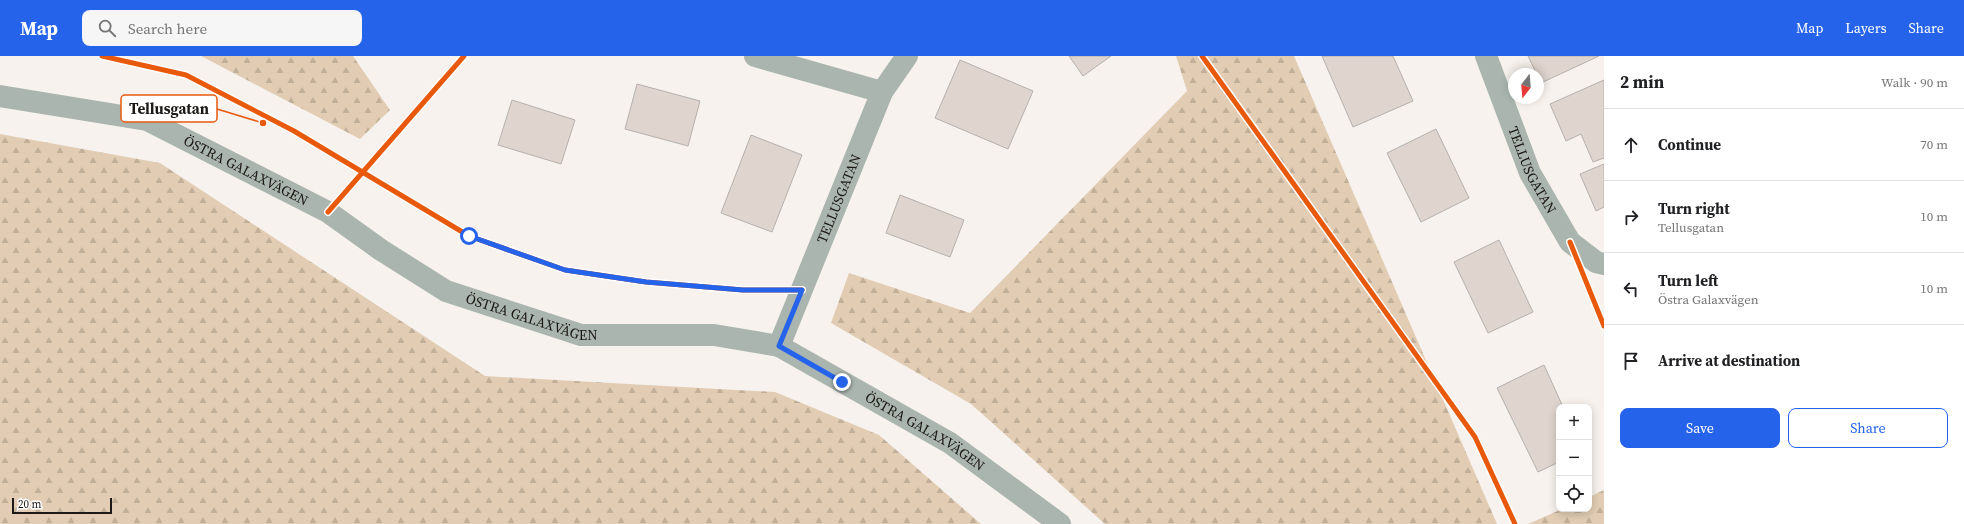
<!DOCTYPE html>
<html lang="en">
<head>
<meta charset="utf-8">
<style>
	body { margin:0; font-family:"Source Serif 4",serif; background:#f6f6f6; color:#202124 }
	.controls { position:absolute; right:12px; bottom:12px; display:grid; overflow:hidden; border-radius:8px; box-shadow:0 2px 10px #0003 }
	.controls button { width:36px; height:36px; display:grid; place-items:center; padding:0; border:0; border-bottom:1px solid #e0e0e0; background:#fff; color:#202124; font:20px sans-serif }
	.compass { position:absolute; left:1508px; top:12px; width:36px; height:36px; border-radius:50%; background:#fff; box-shadow:0 2px 10px #0003; rotate:196deg }
	.scale { position:absolute; left:12px; bottom:10px; width:100px; box-sizing:border-box; padding-left:4px; border:2px solid #1b1815; border-top:0; font-size:11px; line-height:14px; white-space:nowrap; color:#1b1815; -webkit-text-stroke:3px #fff; paint-order:stroke }
	.stop { position:absolute; width:12px; height:12px; margin:-9px; border:3px solid #2563eb; border-radius:50%; background:#fff }
	.stop.end { background:#2563eb; border-color:#fff; box-shadow:0 1px 4px #0008 }
	.list { margin:0; padding:0; list-style:none }
	h2 { display:flex; justify-content:space-between; align-items:center; height:52px; margin:0; padding:0 16px; font-size:17px }
	h2 small { font-size:13px; font-weight:400; color:#757577 }
	.list li { display:grid; grid-template-columns:26px 1fr auto; gap:12px; align-items:center; box-sizing:border-box; height:72px; padding:0 16px; border-top:1px solid #e0e0e0 }
	.list b { display:block; font-size:15px; white-space:nowrap }
	.list p { margin:0; font-size:13px; white-space:nowrap; color:#757577 }
	.list em { font-size:13px; font-style:normal; color:#757577 }
	.actions { display:flex; gap:8px; padding:12px 16px }
	.actions a { flex:1; padding:9px 0; border:1px solid #2563eb; border-radius:8px; text-align:center; font-size:14px; color:#2563eb }
	.actions .main { background:#2563eb; color:#fff }
	.icon { flex:none; width:22px; height:22px; fill:none; stroke:currentColor; stroke-width:2; stroke-linecap:round; stroke-linejoin:round }
	.map { position:relative; flex:none; width:1604px; height:468px; overflow:hidden }
	header { display:flex; align-items:center; gap:24px; box-sizing:border-box; height:56px; padding:0 20px; background:#2563eb; color:#fff }
	header strong { font-size:19px }
	nav { display:flex; gap:22px; margin-inline-start:auto; font-size:14px }
	.search { width:280px; height:36px; background:#f6f6f6; display:flex; align-items:center; gap:10px; box-sizing:border-box; padding:0 14px; border-radius:8px; color:#757577; font-size:15px }
	main { display:flex }
	aside { flex:1; background:#fff }
	.map>svg:first-child { display:block }
	.forest { fill:url(#forest-firs) }
	.building { fill:#e0d4ce; stroke:#b4b0ad }
	.lines { fill:none; stroke-linecap:round; stroke-linejoin:round }
	.minor { stroke:#aab5af; stroke-width:22 }
	.cycleway-casing { stroke:#fff; stroke-width:8 }
	.cycleway { stroke:#e8590c; stroke-width:5 }
	.route { stroke:#2563eb; stroke-width:5 }
	.labels { text-anchor:middle; stroke-width:4; stroke-linejoin:round; paint-order:stroke }
	.street-label { font-size:14px; fill:#1b1815; stroke:#fff }
	.leader { fill:none; stroke:#e8590c; stroke-width:1.5 }
	.callout-dot { fill:#e8590c; stroke:#fff; stroke-width:1.5 }
	.callout { fill:#fff; stroke:#e8590c; stroke-width:1.5 }
	.callout-label { font-size:15px; text-anchor:middle; font-weight:bold; fill:#1b1815 }
</style>
</head>
<body>
<header>
<strong>Map</strong>
<div class="search"><svg class="icon" aria-label="search" viewBox="0 0 24 24"><circle cx="10" cy="10" r="6"/><path d="M15 15l6 6"/></svg>Search here</div>
<nav><a>Map</a><a>Layers</a><a>Share</a></nav>
</header>
<main>
<div class="map">
<svg width="1604" height="468" viewBox="0 0 1604 468">
	<defs>
		<pattern id="forest-firs" width="22" height="20" patternUnits="userSpaceOnUse"><rect width="22" height="20" fill="#e2cdb4"/><path d="M5 1l3.5 6h-7zM16 11l3.5 6h-7z" fill="#c1af9a"/></pattern>
	</defs>
	<rect width="100%" height="100%" fill="#f7f2ed"/>
	<g class="forest">
		<polygon points="201,0 353,0 390,54 360,83"/>
		<polygon points="1176,0 1294,0 1497,468 1105,468 971,348 831,267 849,217 970,257 1187,35"/>
		<polygon points="0,78 160,107 485,320 775,336 879,379 981,468 0,468"/>
		<polygon points="1604,434 1604,468 1528,468 1562,453 1589,453 1589,441"/>
	</g>
	<g class="building">
		<polygon points="1069,0 1111,0 1083,20"/>
		<polygon points="1322,0 1393,0 1413,45 1353,71"/>
		<polygon points="1528,0 1599,0 1541,27"/>
		<polygon points="960,4 1033,35 1008,93 935,62"/>
		<polygon points="1604,24 1604,102 1593,106 1581,78 1566,85 1550,48"/>
		<polygon points="637,28 700,45 688,90 625,73"/>
		<polygon points="512,44 575,64 561,108 498,89"/>
		<polygon points="1436,73 1469,142 1421,166 1387,97"/>
		<polygon points="751,79 802,99 772,176 721,157"/>
		<polygon points="1604,108 1604,151 1596,155 1580,118"/>
		<polygon points="900,139 964,164 950,201 886,177"/>
		<polygon points="1499,184 1533,256 1488,277 1454,206"/>
		<polygon points="1544,309 1563,351 1559,351 1559,406 1538,416 1497,332"/>
	</g>
	<g class="lines">
		<g class="minor">
			<polyline points="755,0 882,36"/>
			<path id="s1" d="M1486,0L1530,117L1570,186L1596,206L1604,208"/>
			<path id="s2" d="M0,40L147,64L328,156L381,194L446,235L581,279H714L779,290L950,387L1060,468"/>
			<path id="s3" d="M779,290L882,36L907,0"/>
		</g>
		<defs>
			<g id="cycleway">
				<polyline points="102,0 186,19 294,75 469,180 565,214 646,226 743,234 802,234"/>
				<polyline points="1202,0 1475,381 1515,468"/>
				<polyline points="328,156 464,0"/>
				<polyline points="1570,186 1604,270"/>
			</g>
		</defs>
		<use href="#cycleway" class="cycleway-casing"/>
		<use href="#cycleway" class="cycleway"/>
	</g>
	<g class="lines">
		<polyline class="route" points="469,180 565,214 646,226 743,234 802,234 779,290 842,326"/>
	</g>
	<g class="labels">
		<g class="street-label">
			<text dy="5" stroke="none"><textPath href="#s1" startOffset="123">TELLUSGATAN</textPath></text>
			<text dy="5" stroke="none"><textPath href="#s2" startOffset="260">ÖSTRA GALAXVÄGEN</textPath></text>
			<text dy="5" stroke="none"><textPath href="#s3" startOffset="159">TELLUSGATAN</textPath></text>
			<text dy="5" stroke="none"><textPath href="#s2" startOffset="584">ÖSTRA GALAXVÄGEN</textPath></text>
			<text dy="5" stroke="none"><textPath href="#s2" startOffset="1004">ÖSTRA GALAXVÄGEN</textPath></text>
		</g>
	</g>
	<path class="leader" d="M263 67L217 53"/>
	<circle class="callout-dot" cx="263" cy="67" r="4"/>
	<rect class="callout" x="121" y="39" width="96" height="27" rx="4"/>
	<g class="callout-label">
		<text x="169" y="58">Tellusgatan</text>
	</g>
</svg>
<div class="controls">
<button>+</button>
<button>−</button>
<button><svg class="icon" aria-label="locate" viewBox="0 0 24 24"><circle cx="12" cy="12" r="6"/><path d="M12 2v4M12 18v4M2 12h4M18 12h4"/></svg></button>
</div>
<svg class="compass" viewBox="-18 -18 36 36"><path d="M0-13l5 13h-10z" fill="#e53935"/><path d="M0 13l5-13h-10z" fill="#757577"/></svg>
<div class="scale">20 m</div>
<div class="stop" style="left:469px;top:180px"></div>
<div class="stop end" style="left:842px;top:326px"></div>
</div>
<aside>
<h2>2 min<small>Walk · 90 m</small></h2>
<ul class="list">
<li><svg class="icon" aria-label="ahead" viewBox="0 0 24 24"><path d="M12 20V5M6 11l6-6 6 6"/></svg><div><b>Continue</b></div><em>70 m</em></li>
<li><svg class="icon" aria-label="right" viewBox="0 0 24 24"><path d="M7 20v-9h11M14 6l5 5-5 5"/></svg><div><b>Turn right</b><p>Tellusgatan</p></div><em>10 m</em></li>
<li><svg class="icon" aria-label="left" viewBox="0 0 24 24"><path d="M17 20v-9H6M10 6l-5 5 5 5"/></svg><div><b>Turn left</b><p>Östra Galaxvägen</p></div><em>10 m</em></li>
<li><svg class="icon" aria-label="arrive" viewBox="0 0 24 24"><path d="M6 21V4h12l-3 4 3 4H6"/></svg><div><b>Arrive at destination</b></div></li>
</ul>
<div class="actions"><a class="main">Save</a><a>Share</a></div>
</aside>
</main>
</body>
</html>
